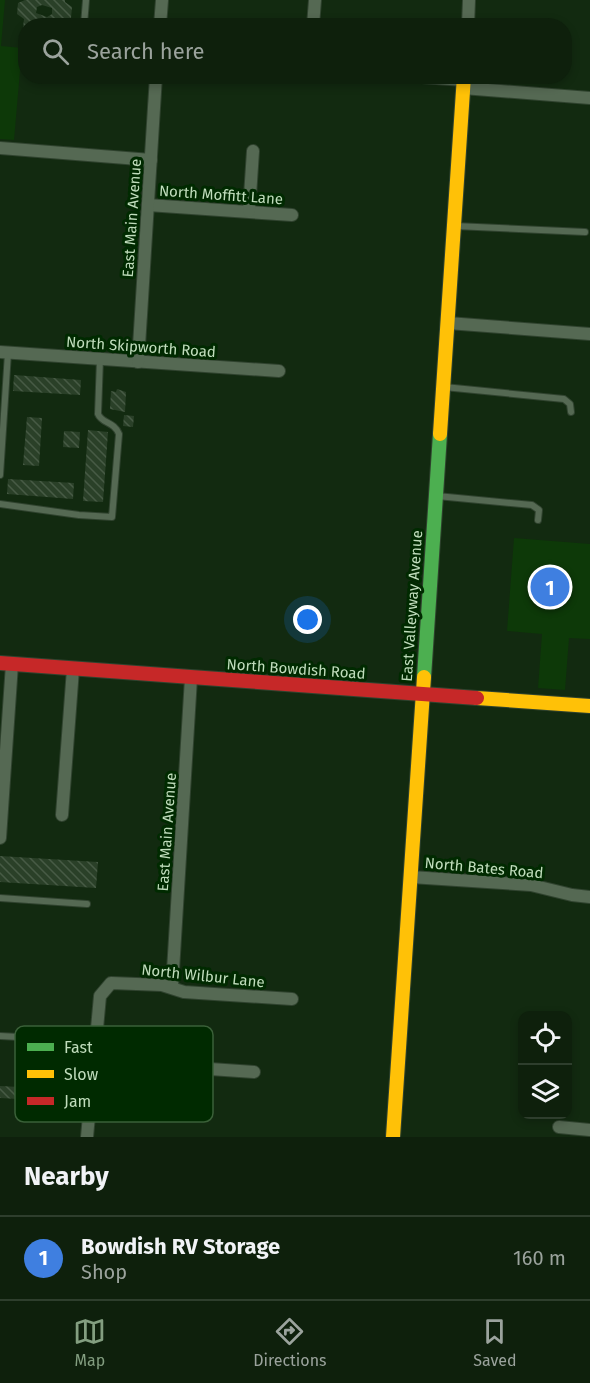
<!DOCTYPE html>
<html lang="en">
<head>
<meta charset="utf-8">
<style>
	body { margin:0; font-family:"Fira Sans",sans-serif; background:#172815; color:#f1f3f6 }
	.controls { position:absolute; right:18px; bottom:18px; display:grid; overflow:hidden; border-radius:12px; box-shadow:0 3px 9px #0003 }
	.controls button { width:54px; height:54px; display:grid; place-items:center; padding:0; border:0; border-bottom:2px solid #2e3e2d; background:#0e200c; color:#f1f3f6; font:30px sans-serif }
	.you { position:absolute; left:308px; top:620px; width:21px; height:21px; margin:-15px; border:4px solid #fff; border-radius:50%; background:#1a73e8; box-shadow:0 0 0 9px #1a73e833 }
	.badge { display:grid; place-items:center; width:39px; height:39px; border-radius:50%; background:#839e80; color:#fff; font-size:20px; font-weight:700 }
	.pin { position:absolute; translate:-50% -50%; border:3px solid #fff; box-shadow:0 2px 6px #0006 }
	.list { margin:0; padding:0; list-style:none }
	h2 { display:flex; justify-content:space-between; align-items:center; height:78px; margin:0; padding:0 24px; font-size:26px }
	h2 small { font-size:20px; font-weight:400; color:#9ba39d }
	.list li { display:grid; grid-template-columns:39px 1fr auto; gap:18px; align-items:center; box-sizing:border-box; height:84px; padding:0 24px; border-top:2px solid #2e3e2d }
	.list b { display:block; font-size:22px; white-space:nowrap }
	.list p { margin:0; font-size:20px; white-space:nowrap; color:#9ba39d }
	.list em { font-size:20px; font-style:normal; color:#9ba39d }
	.icon { flex:none; width:33px; height:33px; fill:none; stroke:currentColor; stroke-width:2; stroke-linecap:round; stroke-linejoin:round }
	.map { position:relative; flex:none; width:590px; height:1137px; overflow:hidden }
	.search { position:absolute; background:#0e200c; box-shadow:0 3px 9px #0003; left:18px; right:18px; top:18px; height:66px; display:flex; align-items:center; gap:15px; box-sizing:border-box; padding:0 21px; border-radius:24px; color:#9ba39d; font-size:22px }
	.sheet { height:162px; background:#0e200c }
	nav { display:flex; justify-content:space-around; align-items:center; box-sizing:border-box; height:84px; border-top:2px solid #2e3e2d; background:#0e200c; font-size:16px; color:#9ba39d }
	nav a { display:grid; justify-items:center; gap:3px }
	nav .on { color:#839e80 }
	.map>svg:first-child { display:block }
	.built { fill:#0d3908 }
	.building { fill:url(#building-back-hatch); fill-rule:evenodd }
	.lines { fill:none; stroke-linecap:round; stroke-linejoin:round }
	.lane-casing { stroke:#30432f; stroke-width:8 }
	.street-casing { stroke:#30432f; stroke-width:14 }
	.fast-casing { stroke:#30432f; stroke-width:16 }
	.slow-casing { stroke:#30432f; stroke-width:16 }
	.jam-casing { stroke:#30432f; stroke-width:16 }
	.lane { stroke:#556953; stroke-width:6 }
	.street { stroke:#556953; stroke-width:12 }
	.fast { stroke:#4caf50; stroke-width:14 }
	.slow { stroke:#ffc107; stroke-width:14 }
	.jam { stroke:#c62828; stroke-width:14 }
	.labels { text-anchor:middle; stroke-width:6; stroke-linejoin:round; paint-order:stroke }
	.street-label { font-size:15px; fill:#c0ddbc; stroke:#002a00 }
	.key { fill:#002a00; stroke:#3a6038; stroke-width:1.5 }
	.key-label { font-size:16px; fill:#c0ddbc }
</style>
</head>
<body>
<div class="map">
<svg width="590" height="1137" viewBox="0 0 590 1137">
	<defs>
		<pattern id="building-back-hatch" width="6" height="6" patternUnits="userSpaceOnUse" patternTransform="scale(1.5)"><rect width="6" height="6" fill="#2a4028"/><path d="M-1 5l2 2M0 0l6 6M5-1l2 2" fill="none" stroke="#475b45"/></pattern>
	</defs>
	<rect width="100%" height="100%" fill="#122a10"/>
	<g class="built">
		<polygon points="0,0 5,0 1,46 22,48 14,140 0,139"/>
		<polygon points="514,538 590,544 590,639 569,638 565,690 538,688 542,634 507,631"/>
	</g>
	<g class="building">
		<path d="M25,0H65V2L72,7L71,18L63,22V26H26V29L23,28L24,19L17,14L18,3ZM42,5L52,8V14L47,17L36,13L37,7Z"/>
		<polygon points="14,375 81,380 80,395 13,391"/>
		<polygon points="117,389 126,392 125,412 110,409 111,391 116,392"/>
		<polygon points="124,415 134,416 133,427 123,426"/>
		<polygon points="27,417 42,418 39,466 23,465"/>
		<polygon points="88,430 108,432 103,502 83,501"/>
		<polygon points="64,431 80,432 79,448 63,447"/>
		<polygon points="8,479 74,483 73,499 7,494"/>
		<polygon points="0,856 98,862 96,888 0,882"/>
		<polygon points="0,1086 20,1087 19,1099 0,1098"/>
	</g>
	<g class="lines">
		<defs>
			<g id="lane">
				<polyline points="84,25 86,0"/>
				<polyline points="455,226 585,232"/>
				<polyline points="444,387 564,399 570,404 571,412"/>
				<polyline points="0,475 8,353"/>
				<polyline points="437,496 532,505 539,510 538,520"/>
				<path d="M0,504L79,515L112,517L119,434C114,421 102,424 98,414L100,359"/>
				<polyline points="0,898 87,904"/>
				<polyline points="0,1036 56,1039"/>
			</g>
			<g id="street">
				<polyline points="160,26 162,0"/>
				<polyline points="313,26 315,0"/>
				<polyline points="468,26 469,0"/>
				<polyline points="408,76 464,80"/>
				<polyline points="463,88 590,98"/>
				<polyline points="0,148 151,160"/>
				<polyline points="148,205 292,215"/>
				<polyline points="249,211 253,151"/>
				<polyline points="448,323 590,334"/>
				<polyline points="0,352 279,371"/>
				<polyline points="138,362 156,76"/>
				<polyline points="62,815 73,669"/>
				<polyline points="0,838 12,664"/>
				<polyline points="411,877 531,885 572,895 590,897"/>
				<polyline points="172,987 191,678"/>
				<polyline points="94,1061 254,1072"/>
				<polyline points="559,1127 590,1130"/>
				<polyline points="87,1137 100,996 111,983 162,985 184,992 292,999"/>
			</g>
			<polyline id="fast" points="424,677 440,434"/>
			<g id="slow">
				<polyline points="440,434 464,76"/>
				<polyline points="477,698 590,706"/>
				<polyline points="393,1137 424,677"/>
			</g>
			<polyline id="jam" points="0,663 477,698"/>
		</defs>
		<use href="#lane" class="lane-casing"/>
		<use href="#street" class="street-casing"/>
		<use href="#fast" class="fast-casing"/>
		<use href="#slow" class="slow-casing"/>
		<use href="#jam" class="jam-casing"/>
		<use href="#lane" class="lane"/>
		<use href="#street" class="street"/>
		<use href="#fast" class="fast"/>
		<use href="#slow" class="slow"/>
		<use href="#jam" class="jam"/>
	</g>
	<g class="labels">
		<g class="street-label">
			<text transform="translate(221 195) rotate(4)" y="5">North Moffitt Lane</text>
			<text transform="translate(132 218) rotate(-86)" y="5">East Main Avenue</text>
			<text transform="translate(141 347) rotate(4)" y="5">North Skipworth Road</text>
			<text transform="translate(412 606) rotate(-86)" y="5">East Valleyway Avenue</text>
			<text transform="translate(296 669) rotate(4)" y="5">North Bowdish Road</text>
			<text transform="translate(167 832) rotate(-86)" y="5">East Main Avenue</text>
			<text transform="translate(484 868) rotate(5)" y="5">North Bates Road</text>
			<text transform="translate(203 976) rotate(6)" y="5">North Wilbur Lane</text>
		</g>
	</g>
	<rect x="15" y="1026" width="198" height="96" rx="9" class="key"/>
	<rect x="27" y="1043" width="27" height="8" fill="#4caf50"/>
	<rect x="27" y="1070" width="27" height="8" fill="#ffc107"/>
	<rect x="27" y="1097" width="27" height="8" fill="#c62828"/>
	<g class="key-label">
		<text x="64" y="1053">Fast</text>
		<text x="64" y="1080">Slow</text>
		<text x="64" y="1107">Jam</text>
	</g>
</svg>
<div class="controls">
<button><svg class="icon" aria-label="locate" viewBox="0 0 24 24"><circle cx="12" cy="12" r="6"/><path d="M12 2v4M12 18v4M2 12h4M18 12h4"/></svg></button>
<button><svg class="icon" aria-label="layers" viewBox="0 0 24 24"><path d="M12 4l9 5-9 5-9-5zM3 14l9 5 9-5"/></svg></button>
</div>
<div class="you"></div>
<div class="pin badge" style="left:550px;top:587px;background:#3f7fe0">1</div>
<div class="search"><svg class="icon" aria-label="search" viewBox="0 0 24 24"><circle cx="10" cy="10" r="6"/><path d="M15 15l6 6"/></svg>Search here</div>
</div>
<section class="sheet">
<h2>Nearby<small></small></h2>
<ul class="list">
<li><span class="badge" style="background:#3f7fe0">1</span><div><b>Bowdish RV Storage</b><p>Shop</p></div><em>160 m</em></li>
</ul>
</section>
<nav>
<a class="on"><svg class="icon" aria-label="map" viewBox="0 0 24 24"><path d="M3 6l6-2 6 2 6-2v14l-6 2-6-2-6 2zM9 4v14M15 6v14"/></svg>Map</a>
<a><svg class="icon" aria-label="directions" viewBox="0 0 24 24"><path d="M12 3l9 9-9 9-9-9zM9 14v-3h6M13 9l2 2-2 2"/></svg>Directions</a>
<a><svg class="icon" aria-label="saved" viewBox="0 0 24 24"><path d="M7 4h10v16l-5-4-5 4z"/></svg>Saved</a>
</nav>
</body>
</html>
